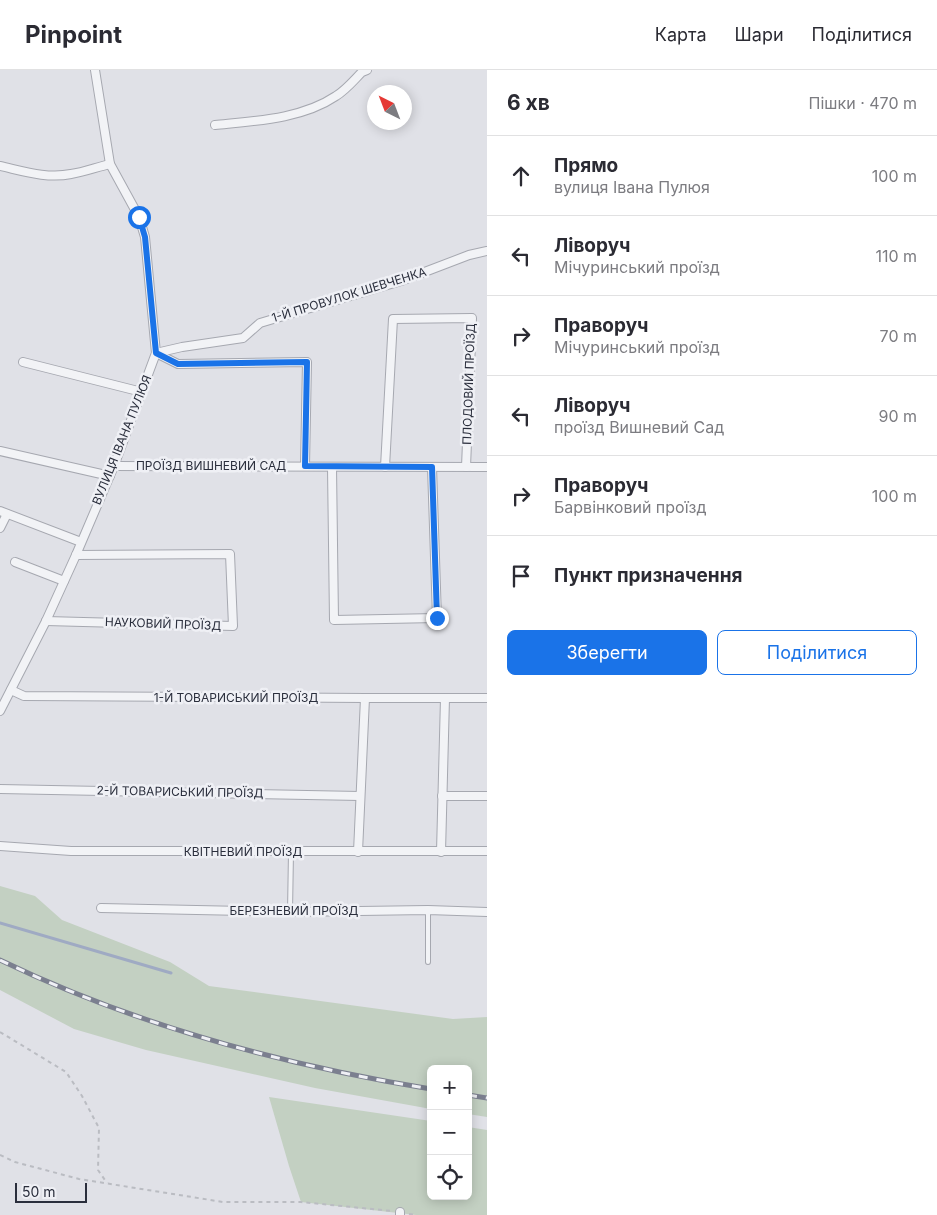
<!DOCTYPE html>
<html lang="uk">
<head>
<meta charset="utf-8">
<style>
	body { margin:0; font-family:Inter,sans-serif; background:#f7f7f7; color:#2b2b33 }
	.controls { position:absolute; right:15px; bottom:15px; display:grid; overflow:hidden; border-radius:8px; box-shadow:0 2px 12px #0003 }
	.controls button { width:45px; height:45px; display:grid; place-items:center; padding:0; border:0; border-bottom:1px solid #e1e1e2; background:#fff; color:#2b2b33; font:25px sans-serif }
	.compass { position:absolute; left:367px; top:15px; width:45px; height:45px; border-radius:50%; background:#fff; box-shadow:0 2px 12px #0003; rotate:318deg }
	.scale { position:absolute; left:15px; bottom:12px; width:72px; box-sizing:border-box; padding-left:5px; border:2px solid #2a2e3c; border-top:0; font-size:14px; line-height:18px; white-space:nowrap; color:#2a2e3c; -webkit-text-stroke:4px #eff0f5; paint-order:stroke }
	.stop { position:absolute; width:15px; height:15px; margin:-11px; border:4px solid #1a73e8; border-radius:50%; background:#fff }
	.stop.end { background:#1a73e8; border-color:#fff; box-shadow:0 1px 5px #0008 }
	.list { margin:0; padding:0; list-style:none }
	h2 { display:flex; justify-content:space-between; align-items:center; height:65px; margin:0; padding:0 20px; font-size:21px }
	h2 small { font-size:16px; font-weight:400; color:#7c7c81 }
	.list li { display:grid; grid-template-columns:32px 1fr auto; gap:15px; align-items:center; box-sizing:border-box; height:80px; padding:0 20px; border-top:1px solid #e1e1e2 }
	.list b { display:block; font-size:19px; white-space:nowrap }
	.list p { margin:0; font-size:16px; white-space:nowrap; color:#7c7c81 }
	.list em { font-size:16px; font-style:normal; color:#7c7c81 }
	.actions { display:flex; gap:10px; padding:15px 20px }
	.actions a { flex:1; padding:11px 0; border:1px solid #1a73e8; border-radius:8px; text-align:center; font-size:18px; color:#1a73e8 }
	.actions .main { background:#1a73e8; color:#fff }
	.icon { flex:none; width:28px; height:28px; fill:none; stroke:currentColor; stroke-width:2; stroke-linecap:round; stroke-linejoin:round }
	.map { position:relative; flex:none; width:487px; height:1145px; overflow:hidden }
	header { display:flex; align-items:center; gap:30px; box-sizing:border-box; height:70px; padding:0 25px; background:#fff; border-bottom:1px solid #e1e1e2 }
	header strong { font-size:24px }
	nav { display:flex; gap:28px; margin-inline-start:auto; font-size:18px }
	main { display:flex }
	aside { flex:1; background:#fff }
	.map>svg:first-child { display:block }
	.green { fill:#c3d0c2 }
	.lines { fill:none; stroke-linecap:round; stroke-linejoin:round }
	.stream { stroke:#9faac3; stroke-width:3 }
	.service-casing { stroke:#a6a8b0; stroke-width:6 }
	.minor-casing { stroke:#a6a8b0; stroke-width:10 }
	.path { stroke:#babcc2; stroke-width:2; stroke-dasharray:4 4; stroke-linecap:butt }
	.service { stroke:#f2f3f6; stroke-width:4 }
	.minor { stroke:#f2f3f6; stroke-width:8 }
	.rail-casing { stroke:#7b7f8f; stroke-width:5 }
	.rail { stroke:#eff0f5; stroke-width:3; stroke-dasharray:9; stroke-linecap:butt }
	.route { stroke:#1a73e8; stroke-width:6 }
	.labels { text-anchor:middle; stroke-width:5; stroke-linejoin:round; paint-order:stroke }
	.street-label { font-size:12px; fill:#2a2e3c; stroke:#eff0f5 }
</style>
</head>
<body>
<header>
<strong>Pinpoint</strong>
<nav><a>Карта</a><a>Шари</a><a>Поділитися</a></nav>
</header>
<main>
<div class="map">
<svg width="487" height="1145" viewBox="0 0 487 1145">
	<rect width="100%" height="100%" fill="#e0e1e7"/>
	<g class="green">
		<polygon points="0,816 35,826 62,850 170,892 209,916 453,949 487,947 487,1047 468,1044 468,999 431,999 431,1039 315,1018 146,980 74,959 0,920"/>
		<polygon points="269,1027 431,1051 431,1126 468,1126 468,1057 487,1060 487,1145 416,1145 301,1132 289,1096"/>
	</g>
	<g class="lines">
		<polyline class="stream" points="0,853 171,903"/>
		<defs>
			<g id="service">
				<polyline points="290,842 291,782"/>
				<polyline points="428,892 428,840"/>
			</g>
			<g id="minor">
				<path d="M215,55C255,51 302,49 336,26C346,20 354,10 362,2L367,0"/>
				<path d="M0,96C23,101 47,109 71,104C84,102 97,97 110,94"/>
				<polyline points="156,283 182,277 243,268 260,253 401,211 469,185 487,181"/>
				<polyline points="156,283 178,294 307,292 305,396"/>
				<polyline points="23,292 142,322"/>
				<polyline points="0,381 110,406"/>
				<polyline points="114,396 487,397"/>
				<polyline points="332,397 334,550 437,548 432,397"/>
				<polyline points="385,397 393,249 472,248 466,397"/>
				<polyline points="0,441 81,472"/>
				<polyline points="0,458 7,444"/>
				<polyline points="15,492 64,511"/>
				<polyline points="46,551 233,556 230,484 76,485"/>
				<polyline points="11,620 24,626 365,628 358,782"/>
				<polyline points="365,628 487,628"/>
				<polyline points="0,641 46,551 76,485 114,396 156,283 145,167 139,147 110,94 95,0"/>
				<polyline points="0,719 360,726"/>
				<polyline points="442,726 487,726"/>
				<polyline points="0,776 71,781 487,781"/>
				<polyline points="441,782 445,628"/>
				<polyline points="101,838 290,842 428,840 487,842"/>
				<polyline points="400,1145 400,1142"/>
			</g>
		</defs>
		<use href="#service" class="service-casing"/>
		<use href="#minor" class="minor-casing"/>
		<g class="path">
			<polyline points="0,962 66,1002 82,1026 99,1058 98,1100 107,1113"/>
			<polyline points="0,1085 15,1092 79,1109 223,1132 301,1132 392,1141"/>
			<polyline points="409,1144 416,1145"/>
		</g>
		<use href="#service" class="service"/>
		<use href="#minor" class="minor"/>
		<defs>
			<g id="rail">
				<path d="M0,890C135,955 283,995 431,1019"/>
				<polyline points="468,1025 487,1028"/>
			</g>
		</defs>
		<use href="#rail" class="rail-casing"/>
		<use href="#rail" class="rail"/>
	</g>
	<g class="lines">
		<polyline class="route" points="139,147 145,167 156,283 178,294 307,292 305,396 432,397 437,548"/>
	</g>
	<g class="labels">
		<g class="street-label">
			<text transform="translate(349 225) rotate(-17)" y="4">1-Й ПРОВУЛОК ШЕВЧЕНКА</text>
			<text transform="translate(469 314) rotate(-88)" y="4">ПЛОДОВИЙ ПРОЇЗД</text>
			<text transform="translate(122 370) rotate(-68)" y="4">ВУЛИЦЯ ІВАНА ПУЛЮЯ</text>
			<text x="211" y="400">ПРОЇЗД ВИШНЕВИЙ САД</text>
			<text transform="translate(163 554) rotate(2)" y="4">НАУКОВИЙ ПРОЇЗД</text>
			<text x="236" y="632">1-Й ТОВАРИСЬКИЙ ПРОЇЗД</text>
			<text transform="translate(180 722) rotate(1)" y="4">2-Й ТОВАРИСЬКИЙ ПРОЇЗД</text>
			<text x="243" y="786">КВІТНЕВИЙ ПРОЇЗД</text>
			<text x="294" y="845">БЕРЕЗНЕВИЙ ПРОЇЗД</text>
		</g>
	</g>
</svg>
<div class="controls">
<button>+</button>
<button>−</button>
<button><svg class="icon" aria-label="locate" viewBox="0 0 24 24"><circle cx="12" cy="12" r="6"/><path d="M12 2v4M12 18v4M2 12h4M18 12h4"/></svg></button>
</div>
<svg class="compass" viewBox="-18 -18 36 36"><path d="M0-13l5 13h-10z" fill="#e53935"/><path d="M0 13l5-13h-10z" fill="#7c7c81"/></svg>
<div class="scale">50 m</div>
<div class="stop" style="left:139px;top:147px"></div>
<div class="stop end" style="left:437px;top:548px"></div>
</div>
<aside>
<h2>6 хв<small>Пішки · 470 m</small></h2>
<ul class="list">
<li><svg class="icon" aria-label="ahead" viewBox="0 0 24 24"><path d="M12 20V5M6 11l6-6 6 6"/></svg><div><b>Прямо</b><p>вулиця Івана Пулюя</p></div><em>100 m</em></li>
<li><svg class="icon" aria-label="left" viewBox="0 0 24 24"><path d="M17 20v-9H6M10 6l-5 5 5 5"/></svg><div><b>Ліворуч</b><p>Мічуринський проїзд</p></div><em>110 m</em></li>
<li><svg class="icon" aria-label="right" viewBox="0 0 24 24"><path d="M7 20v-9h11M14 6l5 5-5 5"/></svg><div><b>Праворуч</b><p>Мічуринський проїзд</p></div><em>70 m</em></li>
<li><svg class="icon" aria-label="left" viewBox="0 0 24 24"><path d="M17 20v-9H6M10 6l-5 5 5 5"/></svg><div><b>Ліворуч</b><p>проїзд Вишневий Сад</p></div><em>90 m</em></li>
<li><svg class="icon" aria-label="right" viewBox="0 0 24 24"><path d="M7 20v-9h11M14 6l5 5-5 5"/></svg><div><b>Праворуч</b><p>Барвінковий проїзд</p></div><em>100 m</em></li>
<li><svg class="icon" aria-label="arrive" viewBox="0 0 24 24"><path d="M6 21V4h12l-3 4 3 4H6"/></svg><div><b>Пункт призначення</b></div></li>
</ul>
<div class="actions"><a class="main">Зберегти</a><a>Поділитися</a></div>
</aside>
</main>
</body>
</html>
